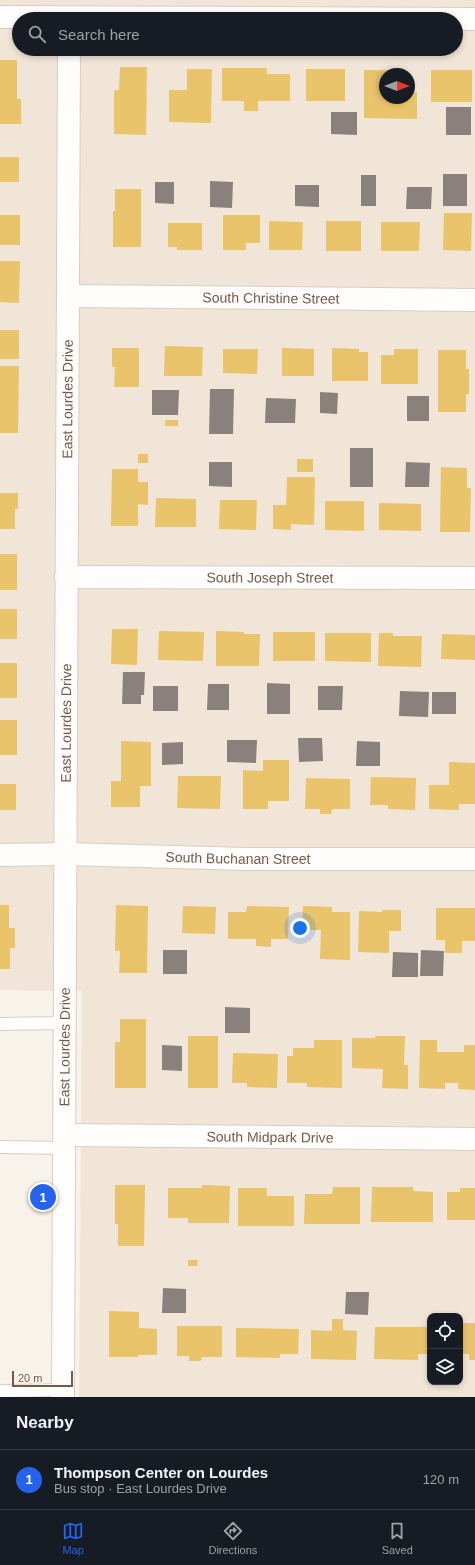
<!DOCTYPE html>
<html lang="en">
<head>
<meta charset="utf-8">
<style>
	body { margin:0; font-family:Helvetica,sans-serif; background:#242831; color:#f1f3f6 }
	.controls { position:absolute; right:12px; bottom:12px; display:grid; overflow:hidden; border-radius:8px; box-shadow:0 2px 6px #0003 }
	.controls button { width:36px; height:36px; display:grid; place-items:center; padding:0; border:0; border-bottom:1px solid #363941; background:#171b24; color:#f1f3f6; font:20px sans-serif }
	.compass { position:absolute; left:379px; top:68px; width:36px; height:36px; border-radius:50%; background:#171b24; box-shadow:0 2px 6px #0003; rotate:90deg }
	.scale { position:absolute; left:12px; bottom:10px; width:61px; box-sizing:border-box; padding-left:4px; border:2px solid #775949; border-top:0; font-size:11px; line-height:14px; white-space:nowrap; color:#775949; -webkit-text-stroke:3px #fff7eb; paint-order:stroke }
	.you { position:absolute; left:300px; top:928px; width:14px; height:14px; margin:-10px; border:3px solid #fff; border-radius:50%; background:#1a73e8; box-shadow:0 0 0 6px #1a73e833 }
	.badge { display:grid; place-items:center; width:26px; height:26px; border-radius:50%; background:#2563eb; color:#fff; font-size:13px; font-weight:700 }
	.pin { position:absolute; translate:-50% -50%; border:2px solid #fff; box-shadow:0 1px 4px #0006 }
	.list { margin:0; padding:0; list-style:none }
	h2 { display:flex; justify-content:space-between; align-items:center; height:52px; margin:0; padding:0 16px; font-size:17px }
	h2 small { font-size:13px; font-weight:400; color:#9ea1a6 }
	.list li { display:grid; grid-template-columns:26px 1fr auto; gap:12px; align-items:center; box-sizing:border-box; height:60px; padding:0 16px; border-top:1px solid #363941 }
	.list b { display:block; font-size:15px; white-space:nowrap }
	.list p { margin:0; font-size:13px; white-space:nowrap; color:#9ea1a6 }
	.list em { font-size:13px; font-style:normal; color:#9ea1a6 }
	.icon { flex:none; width:22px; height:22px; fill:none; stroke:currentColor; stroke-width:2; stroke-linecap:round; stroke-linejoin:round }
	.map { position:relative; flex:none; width:475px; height:1397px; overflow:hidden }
	.search { position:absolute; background:#171b24; box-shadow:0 2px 6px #0003; left:12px; right:12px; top:12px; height:44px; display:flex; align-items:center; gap:10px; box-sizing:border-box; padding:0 14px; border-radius:22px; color:#9ea1a6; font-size:15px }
	.sheet { height:112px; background:#171b24 }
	nav { display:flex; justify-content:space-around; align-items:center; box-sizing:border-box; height:56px; border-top:1px solid #363941; background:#171b24; font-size:11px; color:#9ea1a6 }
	nav a { display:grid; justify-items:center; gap:2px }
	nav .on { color:#2563eb }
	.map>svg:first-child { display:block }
	.residential { fill:#f1e5d7; fill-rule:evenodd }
	.homes { fill:#e9c46a }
	.industry { fill:#8a817c }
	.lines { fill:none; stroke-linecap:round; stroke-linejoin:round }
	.service-casing { stroke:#d6cec7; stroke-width:14 }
	.minor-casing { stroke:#d6cec7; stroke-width:24 }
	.service { stroke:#fefdfc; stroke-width:12 }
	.minor { stroke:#fefdfc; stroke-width:22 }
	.labels { text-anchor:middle; stroke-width:4; stroke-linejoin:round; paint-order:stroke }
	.street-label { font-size:14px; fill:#775949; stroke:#fff7eb }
</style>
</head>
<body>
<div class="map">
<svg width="475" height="1397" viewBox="0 0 475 1397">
	<rect width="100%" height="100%" fill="#f7f2ea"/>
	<path class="residential" d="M0,0H475V1397H79L82,991L0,990ZM19,19H456V49H19ZM385,74H409V98H385ZM430,1316H460V1382H430Z"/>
	<g class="homes">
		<polygon points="0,60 17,60 17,99 21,99 21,124 0,124"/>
		<polygon points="120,67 147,67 146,135 114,134 114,90 119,90"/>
		<polygon points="222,68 267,68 267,74 290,74 290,101 258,101 258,111 244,111 244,101 222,101"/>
		<polygon points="187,69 212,69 211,123 169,122 169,90 187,90"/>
		<rect x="306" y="69" width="39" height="32"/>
		<polygon points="364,70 395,70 395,74 385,74 385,98 409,98 409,92 417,92 417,119 364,118"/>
		<rect x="431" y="70" width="41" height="32"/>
		<rect x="0" y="157" width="19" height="25"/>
		<polygon points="115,189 141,189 141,247 113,247 113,211 115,211"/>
		<polygon points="444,213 472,213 471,251 443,250"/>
		<rect x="0" y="215" width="20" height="30"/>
		<polygon points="223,215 260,215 260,243 246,243 246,250 223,250"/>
		<polygon points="269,221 303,222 302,250 269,250"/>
		<rect x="326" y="221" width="35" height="30"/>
		<polygon points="381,222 420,222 419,251 381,251"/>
		<polygon points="168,223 202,223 202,250 177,250 177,247 168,247"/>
		<polygon points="0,261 20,261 19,303 0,302"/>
		<rect x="0" y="330" width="19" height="29"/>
		<polygon points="165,346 203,347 202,376 164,376"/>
		<polygon points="112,348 139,348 139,387 114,387 115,367 112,367"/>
		<polygon points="282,348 314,349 314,376 282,376"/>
		<polygon points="332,348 359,349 359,352 368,352 368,381 332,381"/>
		<polygon points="223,349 258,349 257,374 223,373"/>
		<polygon points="394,349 418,349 418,384 381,384 381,355 394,355"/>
		<polygon points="438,350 466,350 466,369 469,369 469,394 466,394 466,412 438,412"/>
		<polygon points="0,366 19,366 18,433 0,433"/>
		<rect x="165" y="420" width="13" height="6"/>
		<rect x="138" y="454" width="10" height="9"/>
		<rect x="297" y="459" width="16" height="13"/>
		<polygon points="441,467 467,468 467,488 471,488 470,532 440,532"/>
		<polygon points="112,469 138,469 138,482 148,482 148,505 138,504 138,526 111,526"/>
		<polygon points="287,477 315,477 314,525 291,524 291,530 273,529 273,505 286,505"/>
		<polygon points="0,493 18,493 18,509 15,509 15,529 0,529"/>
		<polygon points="156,498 196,499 196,527 155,527"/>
		<polygon points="220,500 257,500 256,530 219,529"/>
		<polygon points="325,501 364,501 364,531 325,530"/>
		<polygon points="379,503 421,504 421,531 379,530"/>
		<rect x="0" y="554" width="17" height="36"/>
		<rect x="0" y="609" width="17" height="30"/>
		<polygon points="112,629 138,629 137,665 111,664"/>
		<polygon points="159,631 204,632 203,661 158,660"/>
		<polygon points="216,631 244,632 244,634 260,634 259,666 216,666"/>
		<rect x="273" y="632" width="42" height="29"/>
		<polygon points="325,633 371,633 371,662 325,661"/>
		<polygon points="379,633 393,633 393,636 422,636 421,667 378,666"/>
		<polygon points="442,634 475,635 475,660 441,659"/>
		<rect x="0" y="663" width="17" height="35"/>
		<rect x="0" y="720" width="17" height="35"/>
		<polygon points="121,741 151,742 151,786 140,786 140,807 111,807 111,781 121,781"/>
		<polygon points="263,760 289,760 289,801 268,801 268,809 243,809 243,770 263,771"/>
		<polygon points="449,762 475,763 475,804 459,804 459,810 429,809 429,785 449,785"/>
		<polygon points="178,776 221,776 220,809 177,808"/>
		<polygon points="371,777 416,778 415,810 388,809 388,805 370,805"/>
		<polygon points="306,778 350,779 350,809 332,809 331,814 320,814 320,809 305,809"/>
		<rect x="0" y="784" width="16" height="26"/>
		<polygon points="0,905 9,905 9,928 15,928 15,948 10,948 10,969 0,969"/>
		<polygon points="116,905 148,906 147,973 119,973 120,951 115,951"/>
		<polygon points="183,906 216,907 215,934 182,933"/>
		<polygon points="247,906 289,907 288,939 271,939 271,947 256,946 256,939 228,939 228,912 246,912"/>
		<polygon points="303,906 332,907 332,912 350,912 350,960 320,959 321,930 302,930"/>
		<polygon points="436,908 475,908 475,941 462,941 462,953 445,953 445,940 436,940"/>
		<polygon points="382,910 401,910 401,931 389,931 389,953 358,952 359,911 382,912"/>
		<polygon points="120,1019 146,1019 146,1088 115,1088 115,1042 120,1042"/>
		<rect x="188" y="1036" width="30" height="52"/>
		<polygon points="375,1036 405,1036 404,1065 408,1065 408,1089 382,1088 383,1069 352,1068 352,1038 375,1038"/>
		<polygon points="314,1040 342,1040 342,1088 307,1087 307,1083 287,1083 287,1056 293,1056 293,1048 314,1048"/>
		<polygon points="420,1040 437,1040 437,1052 464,1052 464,1045 475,1045 475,1090 458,1089 458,1083 445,1083 445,1089 419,1088"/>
		<polygon points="233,1053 278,1054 277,1088 247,1087 247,1083 232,1083"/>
		<polygon points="115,1185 145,1185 144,1246 118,1246 118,1224 115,1224"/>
		<polygon points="202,1185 230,1186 229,1223 188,1223 188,1218 168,1218 168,1188 202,1188"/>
		<polygon points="333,1187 360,1187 360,1224 304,1224 305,1194 332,1194"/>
		<polygon points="372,1187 413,1187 413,1191 433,1192 433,1222 371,1222"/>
		<polygon points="238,1188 267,1188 267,1196 294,1196 294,1226 238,1226"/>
		<polygon points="460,1188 475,1188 475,1220 447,1220 447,1192 460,1192"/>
		<polygon points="188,1260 198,1260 197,1266 188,1266"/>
		<polygon points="109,1311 139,1312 139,1328 157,1329 157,1355 138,1355 138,1357 109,1357"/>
		<polygon points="332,1319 343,1319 343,1330 357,1331 356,1360 311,1359 311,1330 332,1331"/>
		<polygon points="460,1323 475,1323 475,1360 469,1360 469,1354 460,1354"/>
		<polygon points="177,1326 222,1326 222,1357 202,1357 201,1361 189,1361 189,1356 177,1356"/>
		<polygon points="375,1327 430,1327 430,1354 418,1354 418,1360 374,1359"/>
		<polygon points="236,1328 299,1329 298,1354 280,1354 280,1358 236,1357"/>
	</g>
	<g class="industry">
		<rect x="446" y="107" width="25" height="28"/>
		<polygon points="331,112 357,112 357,135 331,134"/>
		<rect x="443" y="174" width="24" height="32"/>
		<rect x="361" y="175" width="15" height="31"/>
		<polygon points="210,181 233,182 232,208 210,207"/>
		<polygon points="155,182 174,182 174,204 155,203"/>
		<polygon points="295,185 319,185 319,207 295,206"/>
		<polygon points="407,187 432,187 431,209 406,209"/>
		<polygon points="210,389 234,389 233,434 209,434"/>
		<polygon points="152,390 179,390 178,415 152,415"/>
		<polygon points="320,392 338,393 337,414 320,413"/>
		<rect x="407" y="396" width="22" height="25"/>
		<polygon points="266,398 296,399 295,423 265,423"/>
		<rect x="350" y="448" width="23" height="39"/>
		<polygon points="209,462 232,462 232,487 209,486"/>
		<polygon points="406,462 430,463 429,487 405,487"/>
		<polygon points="123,672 145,672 144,695 141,695 141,704 122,704"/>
		<polygon points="267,683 290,684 290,714 267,714"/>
		<polygon points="208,684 229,684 229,710 207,710"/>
		<rect x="153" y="686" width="25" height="25"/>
		<polygon points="318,686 343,686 342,710 318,710"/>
		<polygon points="400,691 429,692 428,717 399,716"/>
		<rect x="432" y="692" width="24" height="22"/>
		<polygon points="298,738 322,738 323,761 299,762"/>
		<polygon points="227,740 257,740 256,763 227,762"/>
		<polygon points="357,741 380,742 380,766 356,766"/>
		<polygon points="183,742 183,764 162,765 162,743"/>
		<rect x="163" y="950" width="24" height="24"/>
		<polygon points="421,950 444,951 443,976 420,976"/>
		<polygon points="393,952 418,953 418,977 392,977"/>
		<polygon points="225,1007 250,1008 250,1033 225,1033"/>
		<polygon points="162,1045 182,1046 182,1071 162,1070"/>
		<polygon points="163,1288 186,1289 186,1313 162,1313"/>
		<polygon points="346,1292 369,1292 368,1315 345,1314"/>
	</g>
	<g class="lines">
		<defs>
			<g id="service">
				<polyline points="0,1024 65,1023"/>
				<polyline points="0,1147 65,1148"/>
				<polyline points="0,1391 63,1390"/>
			</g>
			<g id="minor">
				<polyline points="0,17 475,19"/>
				<path id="s1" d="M68,296L475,300"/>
				<path id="s2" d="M66,577L475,578"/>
				<path id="s3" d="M0,855L65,854L246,859H475"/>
				<path id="s4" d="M65,1135L475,1139"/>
				<path id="s5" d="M63,1397L69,49"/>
			</g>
		</defs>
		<use href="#service" class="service-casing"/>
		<use href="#minor" class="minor-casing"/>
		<use href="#service" class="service"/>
		<use href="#minor" class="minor"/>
	</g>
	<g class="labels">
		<g class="street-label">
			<text dy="5" stroke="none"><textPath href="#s1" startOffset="203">South Christine Street</textPath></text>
			<text dy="5" stroke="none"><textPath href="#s5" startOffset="998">East Lourdes Drive</textPath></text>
			<text dy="5" stroke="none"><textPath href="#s2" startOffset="204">South Joseph Street</textPath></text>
			<text dy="5" stroke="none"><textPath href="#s5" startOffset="674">East Lourdes Drive</textPath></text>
			<text dy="5" stroke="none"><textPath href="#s3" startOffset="238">South Buchanan Street</textPath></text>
			<text dy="5" stroke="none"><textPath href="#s5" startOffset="350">East Lourdes Drive</textPath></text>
			<text dy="5" stroke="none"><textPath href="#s4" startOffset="205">South Midpark Drive</textPath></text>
		</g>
	</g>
</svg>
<div class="controls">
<button><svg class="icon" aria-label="locate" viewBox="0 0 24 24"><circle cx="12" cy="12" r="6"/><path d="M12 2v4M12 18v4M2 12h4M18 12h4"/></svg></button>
<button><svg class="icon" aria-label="layers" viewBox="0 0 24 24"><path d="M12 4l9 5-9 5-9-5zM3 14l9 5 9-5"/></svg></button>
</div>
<svg class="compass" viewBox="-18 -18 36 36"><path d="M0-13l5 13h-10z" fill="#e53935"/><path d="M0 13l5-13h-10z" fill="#9ea1a6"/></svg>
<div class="scale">20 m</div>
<div class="you"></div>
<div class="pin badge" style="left:43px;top:1197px">1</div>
<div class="search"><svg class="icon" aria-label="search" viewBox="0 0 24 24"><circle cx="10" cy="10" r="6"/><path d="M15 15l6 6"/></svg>Search here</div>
</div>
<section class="sheet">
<h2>Nearby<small></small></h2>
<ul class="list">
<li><span class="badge">1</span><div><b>Thompson Center on Lourdes</b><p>Bus stop · East Lourdes Drive</p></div><em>120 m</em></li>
</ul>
</section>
<nav>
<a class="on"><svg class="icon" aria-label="map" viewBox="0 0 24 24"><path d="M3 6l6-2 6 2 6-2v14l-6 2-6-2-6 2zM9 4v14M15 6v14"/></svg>Map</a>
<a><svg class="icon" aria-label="directions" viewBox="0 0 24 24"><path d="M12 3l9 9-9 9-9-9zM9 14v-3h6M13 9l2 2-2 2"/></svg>Directions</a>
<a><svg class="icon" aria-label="saved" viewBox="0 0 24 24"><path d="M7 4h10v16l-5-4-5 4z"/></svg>Saved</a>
</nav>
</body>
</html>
